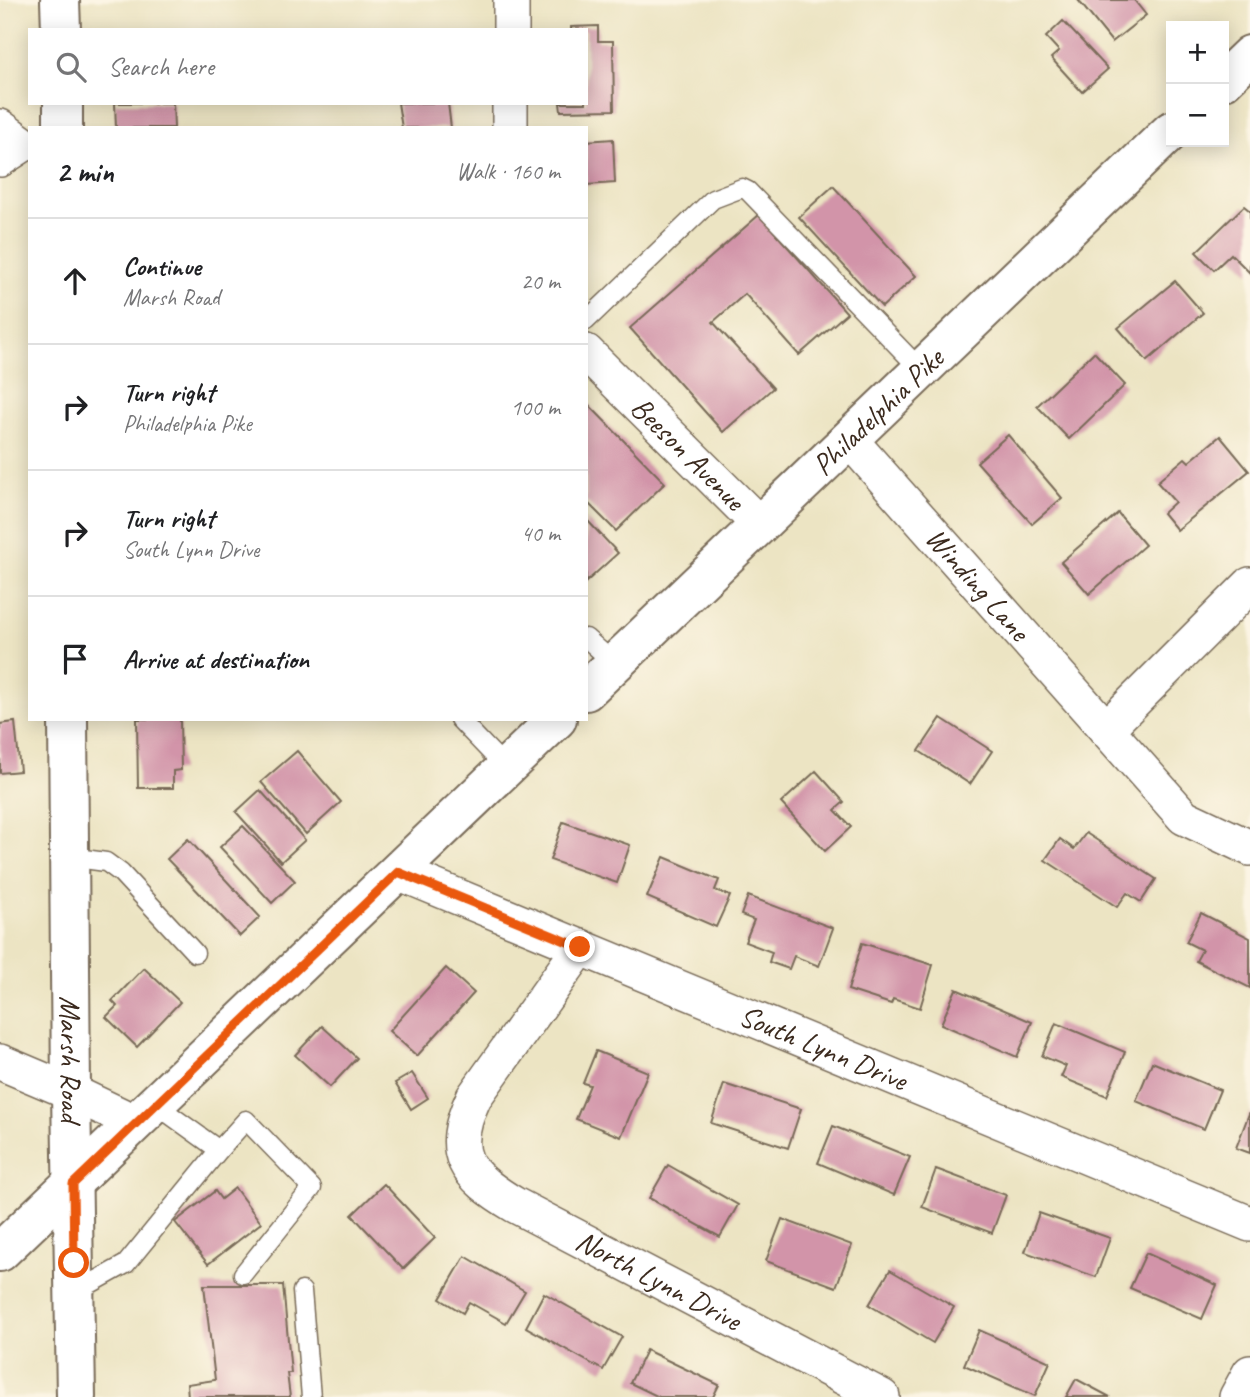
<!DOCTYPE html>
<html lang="en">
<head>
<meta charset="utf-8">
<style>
	body { margin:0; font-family:Caveat,sans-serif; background:#f6f6f6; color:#202124 }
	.controls { position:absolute; right:21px; top:21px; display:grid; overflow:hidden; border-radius:0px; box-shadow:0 4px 18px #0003 }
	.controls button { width:63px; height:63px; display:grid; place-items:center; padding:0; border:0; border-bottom:2px solid #e0e0e0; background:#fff; color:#202124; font:35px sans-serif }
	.stop { position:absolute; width:21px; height:21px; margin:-16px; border:5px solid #ea580c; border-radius:50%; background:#fff }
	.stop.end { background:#ea580c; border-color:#fff; box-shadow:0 2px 7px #0008 }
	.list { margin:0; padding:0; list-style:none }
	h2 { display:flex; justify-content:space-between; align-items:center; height:91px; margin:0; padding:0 28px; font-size:30px }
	h2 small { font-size:23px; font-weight:400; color:#757577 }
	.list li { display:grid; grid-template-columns:46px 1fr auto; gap:21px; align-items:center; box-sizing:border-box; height:126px; padding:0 28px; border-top:2px solid #e0e0e0 }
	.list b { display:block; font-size:26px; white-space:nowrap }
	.list p { margin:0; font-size:23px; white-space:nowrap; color:#757577 }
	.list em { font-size:23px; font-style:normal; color:#757577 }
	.icon { flex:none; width:38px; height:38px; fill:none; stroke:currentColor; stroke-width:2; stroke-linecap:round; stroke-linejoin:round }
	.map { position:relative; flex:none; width:1250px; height:1397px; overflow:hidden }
	.search { position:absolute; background:#fff; box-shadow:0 4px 18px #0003; left:28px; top:28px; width:560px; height:77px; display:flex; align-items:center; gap:18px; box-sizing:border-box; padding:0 24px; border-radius:0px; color:#757577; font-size:26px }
	.panel { position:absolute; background:#fff; box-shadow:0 4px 18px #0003; left:28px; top:126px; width:560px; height:595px; border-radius:0px }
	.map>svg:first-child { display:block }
	.building { fill:#d294a9 }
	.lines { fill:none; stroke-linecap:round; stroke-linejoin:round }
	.lane-casing { stroke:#796b58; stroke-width:21 }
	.street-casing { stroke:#796b58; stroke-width:38 }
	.secondary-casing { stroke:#796b58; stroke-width:42 }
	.primary-casing { stroke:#796b58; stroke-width:42 }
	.lane { stroke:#fff; stroke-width:18 }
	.street { stroke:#fff; stroke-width:35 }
	.secondary { stroke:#fff; stroke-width:38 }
	.primary { stroke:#fff; stroke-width:38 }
	.route { stroke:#ea580c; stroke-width:9 }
	.labels { text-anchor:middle; stroke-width:7; stroke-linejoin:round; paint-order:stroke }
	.street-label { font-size:30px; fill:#3b2a1e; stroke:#fcf5e5 }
</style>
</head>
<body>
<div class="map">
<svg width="1250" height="1397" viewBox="0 0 1250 1397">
	<rect width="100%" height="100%" fill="#fcf5e5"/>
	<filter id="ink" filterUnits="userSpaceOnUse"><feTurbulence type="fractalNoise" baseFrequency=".0143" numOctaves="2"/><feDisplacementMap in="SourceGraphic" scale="14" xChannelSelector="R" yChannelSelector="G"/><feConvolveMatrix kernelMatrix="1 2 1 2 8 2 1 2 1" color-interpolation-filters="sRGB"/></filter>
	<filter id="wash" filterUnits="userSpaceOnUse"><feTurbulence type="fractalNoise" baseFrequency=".00686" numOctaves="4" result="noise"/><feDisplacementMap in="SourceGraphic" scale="28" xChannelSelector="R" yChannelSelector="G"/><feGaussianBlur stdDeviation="1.57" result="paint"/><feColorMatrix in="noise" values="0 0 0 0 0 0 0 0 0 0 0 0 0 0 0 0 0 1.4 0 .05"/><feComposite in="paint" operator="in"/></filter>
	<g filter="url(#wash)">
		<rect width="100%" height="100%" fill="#ece4c3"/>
		<g id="blocks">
			<g class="building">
				<polygon points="1078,0 1134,0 1146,15 1112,42"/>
				<polygon points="1063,21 1108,69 1082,92 1051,58 1059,51 1046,37"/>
				<polygon points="598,26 598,41 613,41 614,110 561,111 560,103 586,103 586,30 571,30 571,27"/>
				<polygon points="115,103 173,103 174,128 116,128"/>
				<polygon points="398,103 448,103 451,128 402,128"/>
				<polygon points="613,139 615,183 586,185 586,141"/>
				<polygon points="833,186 916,276 882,307 799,217"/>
				<polygon points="1244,206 1250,211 1250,273 1231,254 1214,270 1196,252"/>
				<polygon points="759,215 847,313 799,355 745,294 713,322 773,388 723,432 630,328"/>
				<polygon points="1175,281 1203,313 1147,361 1118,328"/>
				<polygon points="1094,352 1125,385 1069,439 1037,406"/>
				<polygon points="588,404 665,483 616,531 586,501 586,406"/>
				<polygon points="1008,435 1062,498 1032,524 977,462"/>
				<polygon points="1220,436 1249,471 1177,530 1163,513 1175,502 1157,482 1185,458 1189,462"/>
				<polygon points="1118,513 1145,545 1089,594 1061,562"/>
				<polygon points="586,519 618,553 586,582"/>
				<polygon points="941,718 992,751 970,784 919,751"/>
				<polygon points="137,719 180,719 181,770 173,771 173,788 138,788"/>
				<polygon points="15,722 20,771 0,773 0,724"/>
				<polygon points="297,751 341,802 306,834 261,782"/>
				<polygon points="816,771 844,802 835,810 851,827 825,851 781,803"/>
				<polygon points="260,790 305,840 281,862 236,812"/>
				<polygon points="563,822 630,845 617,883 550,860"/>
				<polygon points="243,826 295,881 272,903 220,847"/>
				<polygon points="1086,833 1156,879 1141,902 1127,893 1117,907 1045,860 1060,839 1074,849"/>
				<polygon points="188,839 260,917 240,936 167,859"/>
				<polygon points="664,857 719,880 715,890 730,896 716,927 647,897"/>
				<polygon points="748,896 833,928 819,966 794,956 789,969 769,962 772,952 745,942 754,920 741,915"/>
				<polygon points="1201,913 1250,938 1250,988 1196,961 1202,950 1186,942"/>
				<polygon points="862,943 933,965 920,1008 893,999 891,1004 848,990"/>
				<polygon points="144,968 180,1002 137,1047 106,1017 117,1006 112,1001"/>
				<polygon points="446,968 474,993 417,1056 389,1031"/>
				<polygon points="956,989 1032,1022 1017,1057 941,1024"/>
				<polygon points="1056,1023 1125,1052 1107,1096 1061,1077 1066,1066 1042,1056"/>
				<polygon points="322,1026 357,1058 330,1087 295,1055"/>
				<polygon points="596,1051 648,1072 621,1137 576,1119 590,1085 583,1083"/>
				<polygon points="1152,1062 1220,1090 1204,1129 1136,1101"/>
				<polygon points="412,1073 428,1098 411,1109 395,1083"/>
				<polygon points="724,1084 801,1109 788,1148 711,1123"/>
				<polygon points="1250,1111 1250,1153 1236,1148"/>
				<polygon points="833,1126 910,1157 894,1195 818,1163"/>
				<polygon points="668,1165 738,1205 720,1237 649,1198"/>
				<polygon points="936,1169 1006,1195 992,1233 922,1207"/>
				<polygon points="384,1184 435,1238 403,1269 352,1215"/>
				<polygon points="235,1188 261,1223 208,1264 175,1222 215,1191 221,1199"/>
				<polygon points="1039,1213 1110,1238 1096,1277 1025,1252"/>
				<polygon points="782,1219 852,1245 836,1287 766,1261"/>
				<polygon points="1146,1253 1217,1285 1202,1319 1130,1288"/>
				<polygon points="465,1256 525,1291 506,1323 469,1302 463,1313 440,1299"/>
				<polygon points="890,1270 954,1307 933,1343 869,1305"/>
				<polygon points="204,1285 283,1285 291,1373 287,1373 290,1397 188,1397 187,1384 215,1380"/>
				<polygon points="544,1293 622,1337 603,1370 526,1327"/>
				<polygon points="979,1330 1050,1362 1035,1396 964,1365"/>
				<polygon points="646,1350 719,1385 713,1397 659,1397 630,1383"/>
				<polygon points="1076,1379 1110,1397 1066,1397"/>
			</g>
		</g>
	</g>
	<g filter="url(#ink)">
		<use href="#blocks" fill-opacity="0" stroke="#796b58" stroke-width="2"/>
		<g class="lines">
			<defs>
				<g id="lane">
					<polyline points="586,321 713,199 742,188 748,191 921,370"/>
					<polyline points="586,638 615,664"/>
					<polyline points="459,719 506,768"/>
					<polyline points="69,857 106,862 121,873 195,953"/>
					<polyline points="155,1104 219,1150 246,1120 312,1188 243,1274"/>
					<polyline points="302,1291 311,1397"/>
					<polyline points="74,1293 126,1264 219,1150"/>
				</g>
				<g id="street">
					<polyline points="511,30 511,0"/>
					<polyline points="0,127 23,144 0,159"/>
					<polyline points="510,128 510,103"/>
					<path id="s1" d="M586,352L760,525"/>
					<path id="s2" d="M849,439L1184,817L1250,848"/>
					<polyline points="1106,729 1250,585"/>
					<path id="s3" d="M398,872L1250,1224"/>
					<path id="s4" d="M581,947L474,1097C447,1154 465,1175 515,1205L882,1397"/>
					<polyline points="0,1062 71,1092 136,1123"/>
					<polyline points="1237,1397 1250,1373"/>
				</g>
				<g id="secondary">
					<polyline points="60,0 61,30"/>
					<polyline points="63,103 63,128"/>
					<path id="s5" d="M68,719L71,1092L76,1397"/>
				</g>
				<g id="primary">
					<polyline points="1224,80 1250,55"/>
					<path id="s6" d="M586,691L1171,131"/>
					<polyline points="0,1252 557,719"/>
				</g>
			</defs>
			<use href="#lane" class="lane-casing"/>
			<use href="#street" class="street-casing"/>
			<use href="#secondary" class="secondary-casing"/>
			<use href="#primary" class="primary-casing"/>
			<use href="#lane" class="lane"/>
			<use href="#street" class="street"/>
			<use href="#secondary" class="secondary"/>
			<use href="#primary" class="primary"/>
		</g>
	</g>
	<g class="lines" filter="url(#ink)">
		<polyline class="route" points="74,1263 73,1184 398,872 580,947"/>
	</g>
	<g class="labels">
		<g class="street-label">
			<text dy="10" stroke="none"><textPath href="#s6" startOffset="404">Philadelphia Pike</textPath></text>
			<text dy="10" stroke="none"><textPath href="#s1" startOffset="144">Beeson Avenue</textPath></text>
			<text dy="10" stroke="none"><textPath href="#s2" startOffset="194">Winding Lane</textPath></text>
			<text dy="10" stroke="none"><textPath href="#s3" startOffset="460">South Lynn Drive</textPath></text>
			<text dy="10" stroke="none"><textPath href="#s5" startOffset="340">Marsh Road</textPath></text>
			<text dy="10" stroke="none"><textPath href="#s4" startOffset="480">North Lynn Drive</textPath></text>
		</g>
	</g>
</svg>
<div class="controls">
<button>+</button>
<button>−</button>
</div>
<div class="stop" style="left:74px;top:1263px"></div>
<div class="stop end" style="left:580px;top:947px"></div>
<div class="search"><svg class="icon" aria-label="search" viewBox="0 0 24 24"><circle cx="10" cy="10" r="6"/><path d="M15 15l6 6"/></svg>Search here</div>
<section class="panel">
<h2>2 min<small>Walk · 160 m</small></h2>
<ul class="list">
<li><svg class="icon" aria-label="ahead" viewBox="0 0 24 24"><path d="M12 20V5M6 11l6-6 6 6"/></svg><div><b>Continue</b><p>Marsh Road</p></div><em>20 m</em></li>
<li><svg class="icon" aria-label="right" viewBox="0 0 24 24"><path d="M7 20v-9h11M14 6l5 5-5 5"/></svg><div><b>Turn right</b><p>Philadelphia Pike</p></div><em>100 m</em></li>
<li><svg class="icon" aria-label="right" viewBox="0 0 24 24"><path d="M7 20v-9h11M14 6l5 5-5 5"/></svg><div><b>Turn right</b><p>South Lynn Drive</p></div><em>40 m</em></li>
<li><svg class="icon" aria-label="arrive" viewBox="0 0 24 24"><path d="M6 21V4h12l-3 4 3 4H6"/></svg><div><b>Arrive at destination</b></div></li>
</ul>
</section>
</div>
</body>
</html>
